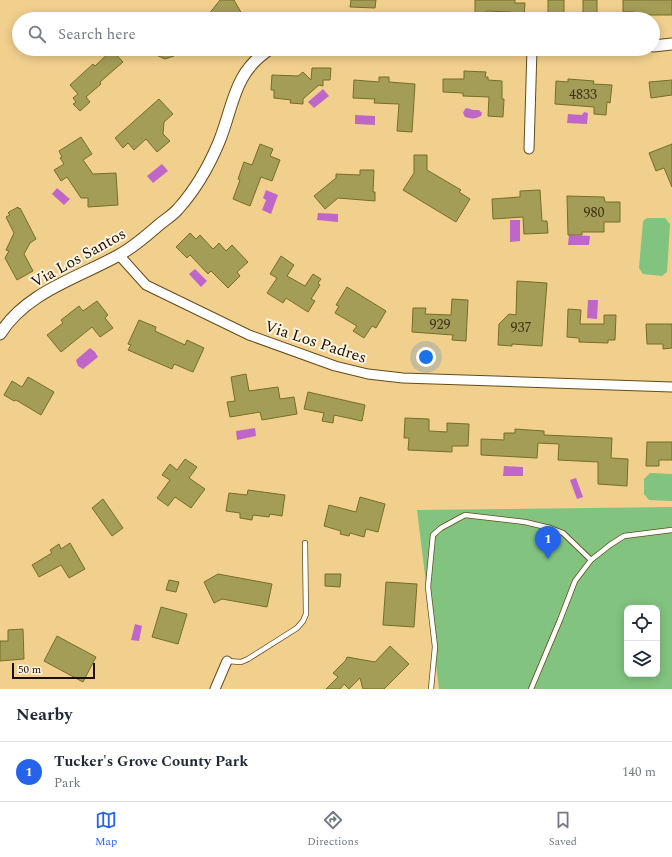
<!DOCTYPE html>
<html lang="en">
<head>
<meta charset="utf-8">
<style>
	body { margin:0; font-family:Spectral,serif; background:#f6f6f7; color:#1f2937 }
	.controls { position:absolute; right:12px; bottom:12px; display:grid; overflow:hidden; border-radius:8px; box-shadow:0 2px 10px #0003 }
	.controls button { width:36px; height:36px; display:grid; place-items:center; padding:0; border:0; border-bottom:1px solid #e0e1e3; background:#fff; color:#1f2937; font:20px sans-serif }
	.scale { position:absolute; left:12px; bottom:10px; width:83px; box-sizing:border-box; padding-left:4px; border:2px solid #1b0f00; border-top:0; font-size:11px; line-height:14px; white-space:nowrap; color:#1b0f00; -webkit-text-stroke:3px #fef4e0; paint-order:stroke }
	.you { position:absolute; left:426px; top:357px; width:14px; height:14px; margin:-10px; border:3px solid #fff; border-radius:50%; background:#1a73e8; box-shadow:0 0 0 6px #1a73e833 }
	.badge { display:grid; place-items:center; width:26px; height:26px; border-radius:50%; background:#2563eb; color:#fff; font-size:13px; font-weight:700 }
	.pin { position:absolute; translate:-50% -33px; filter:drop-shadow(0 1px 2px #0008) }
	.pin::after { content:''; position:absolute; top:21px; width:14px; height:12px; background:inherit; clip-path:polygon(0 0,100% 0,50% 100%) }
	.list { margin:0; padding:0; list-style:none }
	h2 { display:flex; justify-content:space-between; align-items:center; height:52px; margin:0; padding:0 16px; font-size:17px }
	h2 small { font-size:13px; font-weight:400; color:#747a83 }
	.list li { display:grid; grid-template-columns:26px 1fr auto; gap:12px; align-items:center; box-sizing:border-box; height:60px; padding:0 16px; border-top:1px solid #e0e1e3 }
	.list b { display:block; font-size:15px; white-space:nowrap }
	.list p { margin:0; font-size:13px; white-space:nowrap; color:#747a83 }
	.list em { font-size:13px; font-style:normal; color:#747a83 }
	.icon { flex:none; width:22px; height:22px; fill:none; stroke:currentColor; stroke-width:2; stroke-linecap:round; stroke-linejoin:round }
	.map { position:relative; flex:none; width:672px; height:689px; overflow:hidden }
	.search { position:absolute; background:#fff; box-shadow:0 2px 10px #0003; left:12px; right:12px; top:12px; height:44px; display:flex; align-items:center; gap:10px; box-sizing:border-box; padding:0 14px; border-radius:22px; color:#747a83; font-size:15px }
	.sheet { height:112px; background:#fff }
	nav { display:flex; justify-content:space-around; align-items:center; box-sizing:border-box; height:56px; border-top:1px solid #e0e1e3; background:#fff; font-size:11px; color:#747a83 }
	nav a { display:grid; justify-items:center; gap:2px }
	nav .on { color:#2563eb }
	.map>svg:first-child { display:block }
	.green { fill:#82c37f; fill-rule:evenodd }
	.water { fill:#bf67c9 }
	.building { fill:#a49d57; stroke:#766e27 }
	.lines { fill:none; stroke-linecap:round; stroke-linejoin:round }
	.service-casing { stroke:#634c1a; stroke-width:6 }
	.minor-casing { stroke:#634c1a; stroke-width:11 }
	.tertiary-casing { stroke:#634c1a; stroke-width:13 }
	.service { stroke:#fff; stroke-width:4.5 }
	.minor { stroke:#fff; stroke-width:9 }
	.tertiary { stroke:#fff; stroke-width:11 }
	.labels { text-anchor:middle; stroke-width:4; stroke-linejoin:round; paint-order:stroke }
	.number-label { font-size:14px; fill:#3d3216 }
	.street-label { font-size:16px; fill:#1b0f00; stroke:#fef4e0 }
</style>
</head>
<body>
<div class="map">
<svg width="672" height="689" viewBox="0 0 672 689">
	<rect width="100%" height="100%" fill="#f1cf8d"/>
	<g class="green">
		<polygon points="647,218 665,218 670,224 667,272 662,276 643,274 639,268 643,221"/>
		<polygon points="650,473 672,474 672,501 649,500 644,494 644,479"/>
		<path d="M672,507V689H439L417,510ZM627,608H657V674H627Z"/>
	</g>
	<g class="water">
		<polygon points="323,89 329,96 314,108 308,102"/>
		<path d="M467,108L473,110H479L482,113L481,116C476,119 471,119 465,117L463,113L465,109Z"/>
		<polygon points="584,112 588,113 587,124 567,123 568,114 582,115"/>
		<polygon points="355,115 375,116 375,125 355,124"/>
		<polygon points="162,164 168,171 153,183 147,176"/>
		<polygon points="57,188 70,199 64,205 52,194"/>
		<polygon points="266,190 278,195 271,214 262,210 266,200 263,198"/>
		<polygon points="318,213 338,214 338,222 317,220"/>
		<polygon points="510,220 520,220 520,241 510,242"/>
		<polygon points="569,235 590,236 589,245 568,245"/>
		<polygon points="195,269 207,281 201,287 189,274"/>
		<polygon points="588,300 598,300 597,319 587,318"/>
		<polygon points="90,348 95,352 98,357 83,369 78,366 76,360"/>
		<polygon points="255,428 256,436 237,440 236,431"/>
		<polygon points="504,466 523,467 523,476 503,476"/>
		<polygon points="576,478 583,497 577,499 570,480"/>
		<polygon points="135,624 142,626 139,641 131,640"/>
	</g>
	<g class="building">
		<polygon points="220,0 234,0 242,14 234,19 205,19"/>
		<polygon points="351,0 376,0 375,8 350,7"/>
		<polygon points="475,0 515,0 515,3 525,3 524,15 511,15 511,12 486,11 486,14 475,14"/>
		<rect x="548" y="0" width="16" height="17"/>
		<rect x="583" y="0" width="14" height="19"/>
		<polygon points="623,0 672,0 672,15 634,15 634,12 623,12"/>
		<polygon points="143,49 171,49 174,56 165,59"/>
		<polygon points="112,50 123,62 100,82 101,84 86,97 90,102 80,111 73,104 76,102 73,98 78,94 70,85 93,64 95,66"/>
		<polygon points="312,68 331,68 330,80 323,80 323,86 319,85 303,99 303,104 290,103 291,100 274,98 274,90 271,90 272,75 298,76 303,72 311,80"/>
		<polygon points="464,71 486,72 485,77 488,77 488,80 502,81 502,99 504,99 503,117 488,116 489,97 463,96 463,93 443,92 443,79 464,79"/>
		<polygon points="379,77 389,77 389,82 415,84 412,132 397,131 399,104 374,103 375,99 353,98 354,80 379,82"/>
		<polygon points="568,79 594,81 593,84 612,85 610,103 607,102 606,115 594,114 594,107 555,104 556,81 568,82"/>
		<polygon points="672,80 672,95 651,98 649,82"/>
		<polygon points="159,99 173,114 164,122 163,134 170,141 157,152 146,139 134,150 128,143 123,148 115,138"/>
		<polygon points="81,137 92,154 83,160 93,174 116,173 118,205 88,207 88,198 81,198 67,177 61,181 54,170 64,164 60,158 62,157 59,151"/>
		<polygon points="260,144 273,149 270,156 280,160 272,181 261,177 250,206 233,199 240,180 238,179 244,162 252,165"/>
		<polygon points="672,144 672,187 664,168 656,171 649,153"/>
		<polygon points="414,155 427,155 427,170 461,190 459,192 470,199 456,222 403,190 414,173"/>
		<polygon points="360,170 374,170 373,192 375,192 375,201 338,198 325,209 314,196 336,178 336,174 360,175"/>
		<polygon points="540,190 542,221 547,221 548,233 524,234 523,217 493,219 492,199 520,197 520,191"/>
		<polygon points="567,196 604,197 605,202 620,202 620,222 604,222 604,232 582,232 582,235 568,235"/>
		<polygon points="18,207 19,209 20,208 36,239 30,243 24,254 33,271 17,280 5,258 9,251 6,250 14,233 6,217 10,215 8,213 9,212"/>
		<polygon points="190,233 196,239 200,235 213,249 219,243 226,251 232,245 248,262 237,272 240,276 228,288 211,271 208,274 190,255 187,258 176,247"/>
		<polygon points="281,256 294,265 287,276 305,286 313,274 321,279 318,283 320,285 311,299 315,301 308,312 286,298 283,303 267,293 277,278 270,274"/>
		<polygon points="517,281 547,283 542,346 512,344 512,346 498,345 499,324 509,314 516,315"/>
		<polygon points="347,287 386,311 376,328 372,326 364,338 353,331 357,326 335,313 339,306 336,305"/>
		<polygon points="452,299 468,300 466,341 452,340 453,335 412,332 413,308 426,308 425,314 451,315"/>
		<polygon points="97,301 108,315 105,318 113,328 100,337 92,327 61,352 47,335 63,323 61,320 79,306 83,311"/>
		<polygon points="568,309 581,310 580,324 604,324 604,315 616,315 615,340 608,340 608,343 579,342 579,338 567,337"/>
		<polygon points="139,320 156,327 155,331 185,345 187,340 204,348 193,372 174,364 172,369 128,350 131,345 128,344"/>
		<polygon points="646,324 672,324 672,348 663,349 663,344 647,344"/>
		<polygon points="246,374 249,391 278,387 280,399 294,397 297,414 262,420 260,412 230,417 227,402 235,401 231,377"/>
		<polygon points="28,377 54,392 41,415 16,400 14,401 4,395 12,381 22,387"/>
		<polygon points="308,392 365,405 362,421 334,415 333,423 322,421 324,413 304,409"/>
		<polygon points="405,418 429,419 429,431 447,432 447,423 469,424 468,446 452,446 452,452 408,450 409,438 404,438"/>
		<polygon points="515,429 544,431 544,435 612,438 611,458 628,459 627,486 598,484 598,462 558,460 559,444 538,443 537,458 481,455 481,439 504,440 504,433 515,433"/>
		<polygon points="647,442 672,442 672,460 659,460 659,466 646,466"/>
		<polygon points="185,459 197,467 189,478 205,489 191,508 175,497 168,506 157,498 170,480 162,475 170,464 177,470"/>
		<polygon points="248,490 285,495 282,516 270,514 269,517 253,515 252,520 240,518 240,513 226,511 229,493 247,495"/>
		<polygon points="360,497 385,504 378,532 366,529 364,537 350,533 349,536 340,534 341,531 324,526 329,505 356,512"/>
		<polygon points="103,499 123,528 112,536 92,508"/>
		<polygon points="70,543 85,569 69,578 61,565 39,577 32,565 52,553 50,550 59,544 61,549"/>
		<polygon points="218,574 272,584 267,607 222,599 214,603 204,582"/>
		<polygon points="325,574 341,574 340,587 325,586"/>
		<polygon points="169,580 179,582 176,592 166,590"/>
		<polygon points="386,582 417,584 414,627 383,625"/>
		<polygon points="161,607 187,614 178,644 152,637"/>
		<polygon points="23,629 24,659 0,661 0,641 8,641 8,630"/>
		<polygon points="57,636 96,657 83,682 44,661"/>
		<polygon points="390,646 409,664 384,689 363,689 360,678 349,689 344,684 340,689 326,689 338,677 333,673 346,660 347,657 375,662"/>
	</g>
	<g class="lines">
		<defs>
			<g id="service">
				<polyline points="227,661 241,662 248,659 297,628 303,621 306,614 305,543"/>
				<polyline points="431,689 435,647 428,587 433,535 441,528 465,515 525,522 550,528 563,533 591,560"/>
				<polyline points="531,689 560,620 575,581 591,560 610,545 624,536 672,530"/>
			</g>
			<g id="minor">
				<polyline points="529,149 532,49"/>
				<polyline points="119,255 146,285 249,335 335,366 368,374 403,378 672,387"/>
				<polyline points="215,689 227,661"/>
			</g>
			<g id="tertiary">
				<polyline points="653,46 672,44"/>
				<path d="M0,334C26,292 78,278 119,255C134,247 147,235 160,224C166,219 173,215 178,209C196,189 209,166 219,142C234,105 233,73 270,49"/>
			</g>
		</defs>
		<use href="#service" class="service-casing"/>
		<use href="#minor" class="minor-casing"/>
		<use href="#tertiary" class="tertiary-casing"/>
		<use href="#service" class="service"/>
		<use href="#minor" class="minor"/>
		<use href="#tertiary" class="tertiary"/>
	</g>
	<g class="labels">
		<g class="number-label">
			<text x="583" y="99">4833</text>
			<text x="594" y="217">980</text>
			<text x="440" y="329">929</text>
			<text x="521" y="332">937</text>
		</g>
		<g class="street-label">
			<text transform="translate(78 257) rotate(-29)" y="6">Via Los Santos</text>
			<text transform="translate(316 341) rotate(18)" y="6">Via Los Padres</text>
		</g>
	</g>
</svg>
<div class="controls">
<button><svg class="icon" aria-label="locate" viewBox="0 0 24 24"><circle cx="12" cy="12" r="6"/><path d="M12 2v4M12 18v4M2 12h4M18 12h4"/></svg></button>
<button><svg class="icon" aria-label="layers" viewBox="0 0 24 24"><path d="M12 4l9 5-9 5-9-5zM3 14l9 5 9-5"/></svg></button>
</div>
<div class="scale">50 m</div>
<div class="you"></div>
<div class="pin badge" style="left:548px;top:559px">1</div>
<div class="search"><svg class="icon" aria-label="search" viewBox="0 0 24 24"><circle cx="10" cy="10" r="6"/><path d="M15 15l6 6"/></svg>Search here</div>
</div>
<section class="sheet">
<h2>Nearby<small></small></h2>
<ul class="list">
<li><span class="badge">1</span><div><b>Tucker's Grove County Park</b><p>Park</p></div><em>140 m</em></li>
</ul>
</section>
<nav>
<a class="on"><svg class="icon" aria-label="map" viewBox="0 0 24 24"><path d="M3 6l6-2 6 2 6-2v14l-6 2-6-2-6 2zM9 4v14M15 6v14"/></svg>Map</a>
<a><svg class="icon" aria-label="directions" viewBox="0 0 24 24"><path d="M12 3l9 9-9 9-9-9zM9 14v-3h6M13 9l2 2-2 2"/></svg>Directions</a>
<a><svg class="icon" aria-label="saved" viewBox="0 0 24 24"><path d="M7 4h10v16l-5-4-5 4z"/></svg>Saved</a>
</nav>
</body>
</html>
